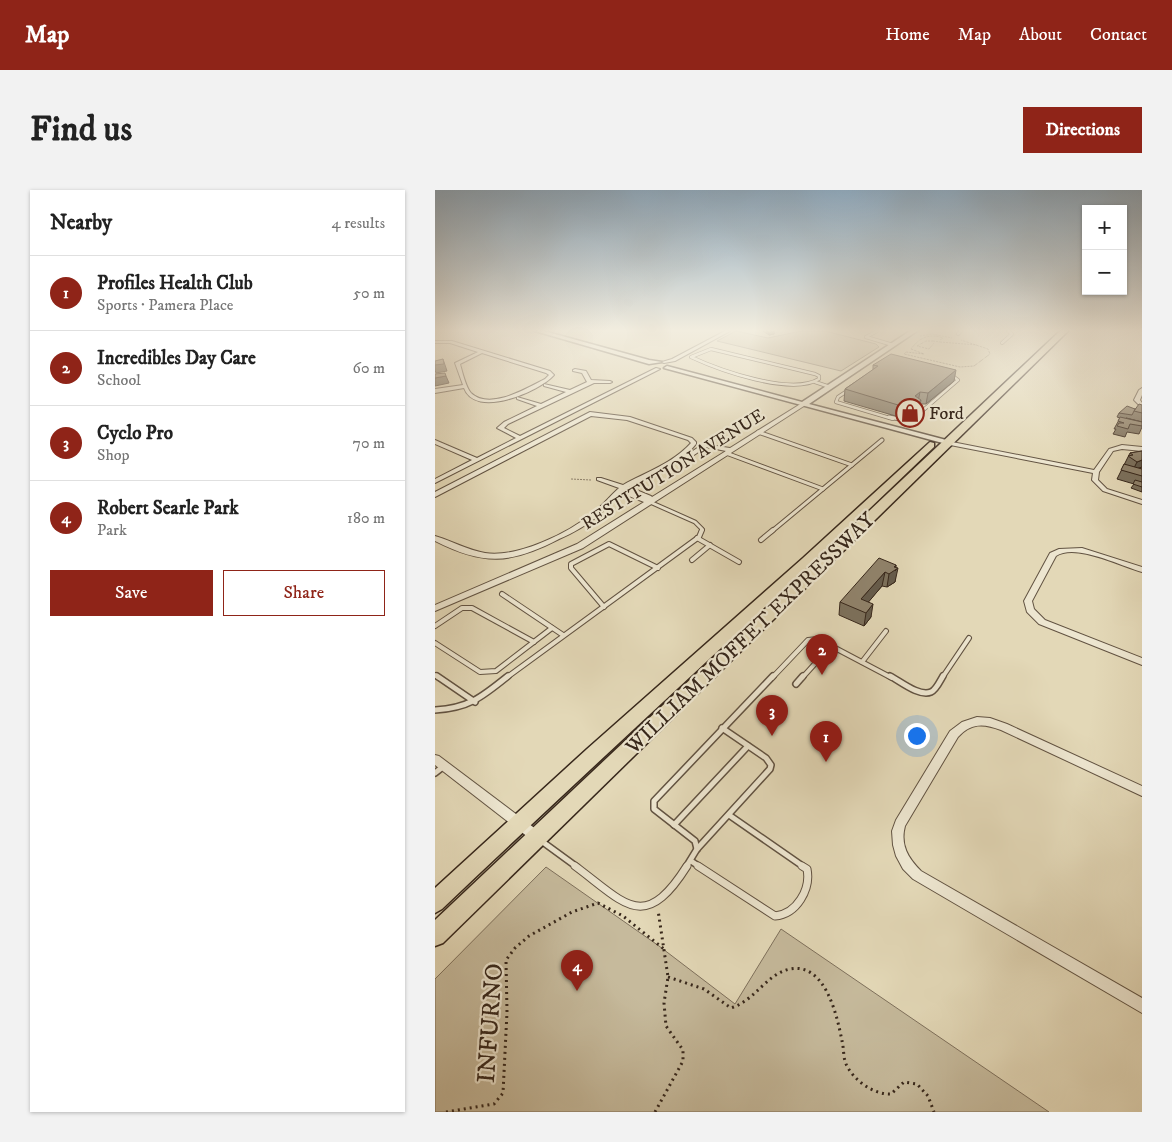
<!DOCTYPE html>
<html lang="en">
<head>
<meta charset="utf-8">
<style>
	body { margin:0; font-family:"IM FELL DW Pica",serif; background:#f2f2f2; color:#222 }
	.controls { position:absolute; right:15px; top:15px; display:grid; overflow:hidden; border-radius:0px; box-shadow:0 1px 4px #0004 }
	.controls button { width:45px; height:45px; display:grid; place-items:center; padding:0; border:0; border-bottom:1px solid #e0e0e0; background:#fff; color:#222; font:25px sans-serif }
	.you { position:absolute; left:481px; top:545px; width:18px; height:18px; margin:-12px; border:4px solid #fff; border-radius:50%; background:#1a73e8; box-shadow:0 0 0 8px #1a73e833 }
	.badge { display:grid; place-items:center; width:32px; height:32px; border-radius:50%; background:#8f2418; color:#fff; font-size:16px; font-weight:700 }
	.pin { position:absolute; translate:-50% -41px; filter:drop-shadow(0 1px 2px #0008) }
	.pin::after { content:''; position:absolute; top:26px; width:18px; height:15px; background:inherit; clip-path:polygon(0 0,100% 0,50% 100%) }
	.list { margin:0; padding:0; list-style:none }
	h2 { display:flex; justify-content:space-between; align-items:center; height:65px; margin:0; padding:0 20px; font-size:21px }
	h2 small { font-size:16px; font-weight:400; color:#767676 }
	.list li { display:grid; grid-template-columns:32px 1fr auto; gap:15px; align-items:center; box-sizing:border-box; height:75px; padding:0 20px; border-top:1px solid #e0e0e0 }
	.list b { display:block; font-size:19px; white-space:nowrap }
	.list p { margin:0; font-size:16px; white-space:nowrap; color:#767676 }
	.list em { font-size:16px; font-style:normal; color:#767676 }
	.actions { display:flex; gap:10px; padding:15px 20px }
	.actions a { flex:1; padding:11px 0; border:1px solid #8f2418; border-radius:0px; text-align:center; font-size:18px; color:#8f2418 }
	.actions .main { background:#8f2418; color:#fff }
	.map { position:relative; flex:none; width:707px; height:922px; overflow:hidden; border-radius:0px }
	header { display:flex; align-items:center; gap:30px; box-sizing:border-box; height:70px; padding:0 25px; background:#8f2418; color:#fff }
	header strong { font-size:24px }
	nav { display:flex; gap:28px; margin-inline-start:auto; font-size:18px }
	.intro { display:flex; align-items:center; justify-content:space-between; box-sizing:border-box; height:120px; padding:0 30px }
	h1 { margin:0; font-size:35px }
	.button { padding:12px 22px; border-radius:0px; background:#8f2418; color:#fff; font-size:18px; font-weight:700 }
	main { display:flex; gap:30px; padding:0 30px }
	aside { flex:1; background:#fff; border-radius:0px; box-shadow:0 1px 4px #0004 }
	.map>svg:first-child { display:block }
	.green { fill:#c6ba9c; stroke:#7e705c }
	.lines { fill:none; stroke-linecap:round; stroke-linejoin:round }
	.service-far4-casing { stroke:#625342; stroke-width:4 }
	.service-far3-casing { stroke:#625342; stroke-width:5 }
	.service-far2-casing { stroke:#625342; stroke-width:6 }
	.service-far1-casing { stroke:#625342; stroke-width:8 }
	.service-casing { stroke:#625342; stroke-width:9 }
	.minor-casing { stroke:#625342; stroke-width:2 }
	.tertiary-casing { stroke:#625342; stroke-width:3 }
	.primary-casing { stroke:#37271b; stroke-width:3 }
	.path-far1 { stroke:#37271b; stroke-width:1; stroke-dasharray:0.5 1; stroke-linecap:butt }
	.path { stroke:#37271b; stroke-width:3; stroke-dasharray:2 4; stroke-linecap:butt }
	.service-far4 { stroke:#ede6d0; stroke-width:2.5 }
	.service-far3 { stroke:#ede6d0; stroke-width:3 }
	.service-far2 { stroke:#ede6d0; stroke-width:4 }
	.service-far1 { stroke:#ede6d0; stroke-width:5 }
	.service { stroke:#ede6d0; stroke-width:7 }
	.minor { fill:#ede6d0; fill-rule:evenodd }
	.tertiary { fill:#ede6d0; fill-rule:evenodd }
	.primary { fill:#e3d8b7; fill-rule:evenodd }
	.path-bridge { stroke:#37271b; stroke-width:1; stroke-dasharray:0.5 1; stroke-linecap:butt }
	.wall { fill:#7c715d; stroke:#37271b }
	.shaded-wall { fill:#655c4c; stroke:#37271b }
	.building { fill:#90836c; stroke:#37271b }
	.labels { text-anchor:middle; stroke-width:4.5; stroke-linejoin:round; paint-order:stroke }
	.far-poi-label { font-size:18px; fill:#37271b; stroke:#ede6d0; text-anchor:start }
	.far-street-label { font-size:18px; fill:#37271b; stroke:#ede6d0 }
	.street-label { font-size:21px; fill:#37271b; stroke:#ede6d0 }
	.near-street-label { font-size:25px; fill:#37271b; stroke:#ede6d0 }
</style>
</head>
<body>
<header>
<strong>Map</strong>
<nav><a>Home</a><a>Map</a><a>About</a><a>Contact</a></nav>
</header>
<div class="intro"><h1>Find us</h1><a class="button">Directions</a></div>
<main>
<aside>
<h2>Nearby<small>4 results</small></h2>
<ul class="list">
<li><span class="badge">1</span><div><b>Profiles Health Club</b><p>Sports · Pamera Place</p></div><em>50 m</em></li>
<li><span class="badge">2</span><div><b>Incredibles Day Care</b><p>School</p></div><em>60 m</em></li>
<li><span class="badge">3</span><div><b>Cyclo Pro</b><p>Shop</p></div><em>70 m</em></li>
<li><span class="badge">4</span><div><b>Robert Searle Park</b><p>Park</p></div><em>180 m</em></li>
</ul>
<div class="actions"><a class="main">Save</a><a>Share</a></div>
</aside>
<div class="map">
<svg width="707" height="922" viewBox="0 0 707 922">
	<rect width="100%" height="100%" fill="#e3d8b7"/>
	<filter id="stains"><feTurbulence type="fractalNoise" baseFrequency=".004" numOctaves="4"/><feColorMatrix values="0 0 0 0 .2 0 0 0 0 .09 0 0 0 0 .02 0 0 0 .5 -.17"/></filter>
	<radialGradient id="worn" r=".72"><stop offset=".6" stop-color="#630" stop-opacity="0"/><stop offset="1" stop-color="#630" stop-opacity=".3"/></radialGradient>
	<g class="green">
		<polygon points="301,141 333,148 366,141 390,141 441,154 444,157 406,181 282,151"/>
		<polygon points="111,677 224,756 300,814 346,739 614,922 0,922 0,789"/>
	</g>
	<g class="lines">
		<defs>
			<g id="service-far4">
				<polyline points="523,144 526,141"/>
				<polyline points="431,147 458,155"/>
				<polyline points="431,147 442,141"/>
				<polyline points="567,153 577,144 573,141"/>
				<path d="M276,159L380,184L384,186V189C356,206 284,180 256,167Z"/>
				<polyline points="380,192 395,197"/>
				<polyline points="458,229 401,212 403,207 456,172 519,187 523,190 478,229"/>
			</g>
			<g id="service-far3">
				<polyline points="454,227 475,231 479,227"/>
				<polyline points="323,242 417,275"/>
				<polyline points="291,263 388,299"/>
				<polyline points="215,312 260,332 267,339 266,342"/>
				<polyline points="336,342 447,250"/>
			</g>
			<g id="service-far2">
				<polyline points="262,348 304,372"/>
				<polyline points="326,350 338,340"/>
				<polyline points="257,370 275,355"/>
				<polyline points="67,404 128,445"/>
				<polyline points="169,417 136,378 136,374 174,354 223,378"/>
				<polyline points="0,436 27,418 37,418 99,452"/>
				<polyline points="0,453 45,482 61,481 117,438"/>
				<polyline points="427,472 451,441"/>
				<polyline points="0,485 4,488"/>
				<polyline points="71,488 264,347 267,340"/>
				<polyline points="337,488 373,450 383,449 457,488"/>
				<polyline points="367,488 396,456"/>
				<polyline points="507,488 534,448"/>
			</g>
			<g id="service-far1">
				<polyline points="2,486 40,512"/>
				<path d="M455,486C465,491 484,507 496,502C501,500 505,491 508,486"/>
				<polyline points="361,494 368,486"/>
				<path d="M0,520C34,518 47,507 73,486"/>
				<polyline points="0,583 9,576"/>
				<polyline points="294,625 369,677"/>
				<polyline points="239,635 313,556"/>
				<polyline points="105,650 142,677"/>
				<polyline points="262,659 260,651 219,619 219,611 338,486"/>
				<polyline points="256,671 265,677"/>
				<polyline points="251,677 262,659 335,579 336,575 331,568 287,538"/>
			</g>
			<g id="service">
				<path d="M140,676C190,713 209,744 252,676"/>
				<path d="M263,676L340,726C362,724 376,699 372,679L367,676"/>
			</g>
			<g id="minor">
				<polygon points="290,141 295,141 240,171 229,173 227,172 237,169"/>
				<path d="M0,151H17L115,181L119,185C104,202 40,229 29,198L0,203V199L28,195L20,173L43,162L15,153H0ZM47,163L111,183L114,185L110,189C92,198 55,221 36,203C31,198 27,181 25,174Z"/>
				<polygon points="221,178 225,179 0,293 0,289 37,270 0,254 0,250 42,268 81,248 62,238 69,232 102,216 82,209 82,207 106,214 131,202 109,196 109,194 135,200 152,192 147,183 138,181 138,180 140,179 151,181 156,190 175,191 177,192 175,193 159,193 73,234 69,238 85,246"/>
				<polygon points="707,198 707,205 705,210 707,213 707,218 699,210 704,200"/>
				<path d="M367,213L372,214L148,358L0,421V415L142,354L209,312L186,303C178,310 171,318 164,325C152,335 138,343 124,349C76,374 49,376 0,351V346C17,351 32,360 50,363C83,368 134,343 159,322C168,315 175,306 184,298L162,290V288H166L188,295C211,282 237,274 256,253L253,250L192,230L156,226L2,306L0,307V302L155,222L195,227L257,248L261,252V254L254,262L237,275L194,297L216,306L217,307L291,261L271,257L256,267H252V265L268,254L295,258Z"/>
				<polygon points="512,251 659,280 674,259 687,255 707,257 707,261 687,259 678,261 664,282 663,290 672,299 707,310 707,314 668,301 657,290 658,283 510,254 510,252"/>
				<path d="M647,358L707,377V382C685,376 641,353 621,366L597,411L599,419L610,430L707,468V475L604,434L592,422L589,411L615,363L624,359Z"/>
				<path d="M542,527L555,528L572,534L707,596V606L566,540C548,533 536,533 523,547L470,636C465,655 473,668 486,681L707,808V823L478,689L468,679L461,666L458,655L457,641L461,630L515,541L527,532Z"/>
				<polygon points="0,565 4,566 106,643 108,647 106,651 102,653 98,651 0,575"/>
			</g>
			<g id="tertiary">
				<polygon points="100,141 109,141 214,170 227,172 214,174"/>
				<polygon points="475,141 482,141 374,214 515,251 515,255 229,178 232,176 367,212"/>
			</g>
			<g id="primary">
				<polygon points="625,141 633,141 8,753 0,756 0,730"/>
				<path d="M495,252L499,253V257C337,413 170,564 7,719L0,723V698L152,559L368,368Z"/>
			</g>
		</defs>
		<use href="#service-far4" class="service-far4-casing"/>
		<use href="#service-far3" class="service-far3-casing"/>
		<use href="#service-far2" class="service-far2-casing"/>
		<use href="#service-far1" class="service-far1-casing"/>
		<use href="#service" class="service-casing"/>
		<use href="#minor" class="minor-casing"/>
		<use href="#tertiary" class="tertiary-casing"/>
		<use href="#primary" class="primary-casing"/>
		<g class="path-far1">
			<polyline points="485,146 497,144 517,148"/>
			<path d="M505,150L508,148C494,143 484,148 476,159L489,164L471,162L469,164L525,177L539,176L555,164L553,159L526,150"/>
			<polyline points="498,151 491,151 482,156 494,159 499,153"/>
			<polyline points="505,152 542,155"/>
			<polyline points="136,289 156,290"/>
		</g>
		<g class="path">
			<path d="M233,787L269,799L296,818C321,810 331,784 355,779C390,772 402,825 407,851C409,858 408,867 411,874C418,890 439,905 456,904L469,892L482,894L493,906L499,922"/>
			<polyline points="11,922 59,914 68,903 72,822 71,770 80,758 94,746 137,722 163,713 188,726 229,759"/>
			<polyline points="220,922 248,871 248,860 231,836 229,813 233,787 223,720"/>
		</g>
		<use href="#service-far4" class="service-far4"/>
		<use href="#service-far3" class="service-far3"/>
		<use href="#service-far2" class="service-far2"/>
		<use href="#service-far1" class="service-far1"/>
		<use href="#service" class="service"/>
		<use href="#minor" class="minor"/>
		<use href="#tertiary" class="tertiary"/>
		<use href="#primary" class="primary"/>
		<polyline class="path-bridge" points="498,151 505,152"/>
	</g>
	<g class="wall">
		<polygon points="328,141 339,141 339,144 334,145"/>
		<polygon points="438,175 519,191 491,214 485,214 484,221 476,228 471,229 409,211 410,199 438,180"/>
		<polygon points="707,215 707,232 691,228 707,232 707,237 704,244 692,242 690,247 678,244 681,239 679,239 685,228 682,227 684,223 700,219"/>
		<polygon points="707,261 707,277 704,278 707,279 707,302 696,298 699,294 682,289 695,263"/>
		<polygon points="461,375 460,392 452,397 447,396 433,412 436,427 429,436 404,425 405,412"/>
	</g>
	<g class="shaded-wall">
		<polygon points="333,141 339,141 339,144 334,145"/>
		<polygon points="8,169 12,181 1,183 0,180 0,175"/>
		<polygon points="521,180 519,191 491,214 493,203"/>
		<polygon points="11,186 14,193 0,196 0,188"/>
		<polygon points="485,202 483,212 486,210 484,221 476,228 471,229 473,218 480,206"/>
		<polygon points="707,270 707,277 698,280 702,272"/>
		<polygon points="461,375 460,381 463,378 460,392 452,397 454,384"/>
		<polygon points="450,382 447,396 426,421 426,409"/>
		<polygon points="438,414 436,427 429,436 431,423"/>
	</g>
	<g class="building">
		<polygon points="456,164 521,180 493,203 485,202 480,206 486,210 478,217 473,218 410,199 443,176 438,175"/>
		<polygon points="8,169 9,174 0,175 0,171"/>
		<polygon points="10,183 11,186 0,188 0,184"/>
		<polygon points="704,214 707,215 707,223 699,221"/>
		<polygon points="692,216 700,219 697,225 684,223"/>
		<polygon points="685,227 707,232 707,236 695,234 693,239 682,236 684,233 689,233 683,231"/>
		<polygon points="707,261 707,270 702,272 693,266 698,265 695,263"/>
		<polygon points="689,274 707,279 707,286 686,280"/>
		<polygon points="700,290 707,292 707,297 698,294"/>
		<polygon points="444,368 461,375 459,377 463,378 454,384 450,382 426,409 438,414 431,423 405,412"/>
	</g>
	<linearGradient id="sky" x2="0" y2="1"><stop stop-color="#8faabf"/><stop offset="0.52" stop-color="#f2eddf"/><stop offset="1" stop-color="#f2eddf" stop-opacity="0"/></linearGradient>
	<rect width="707" height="270" fill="url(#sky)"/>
	<defs>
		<symbol id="shop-ring" viewBox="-11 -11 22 22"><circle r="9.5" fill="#ede6d0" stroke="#8f2418" stroke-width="1.5"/><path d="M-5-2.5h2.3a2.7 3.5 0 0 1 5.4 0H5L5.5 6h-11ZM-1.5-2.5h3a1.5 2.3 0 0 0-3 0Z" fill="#8f2418"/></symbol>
	</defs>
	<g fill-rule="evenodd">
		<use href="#shop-ring" x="459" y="207" width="32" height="32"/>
	</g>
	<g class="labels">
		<g class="far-poi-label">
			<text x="494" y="229">Ford</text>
		</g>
		<g class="far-street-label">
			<text transform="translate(238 279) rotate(-32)" y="6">RESTITUTION AVENUE</text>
		</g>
		<g class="street-label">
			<text transform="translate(315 443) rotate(-44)" y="7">WILLIAM MOFFET EXPRESSWAY</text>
		</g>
		<g class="near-street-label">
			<text transform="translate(54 833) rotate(-86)" y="9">INFURNO</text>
		</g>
	</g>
	<rect width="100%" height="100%" filter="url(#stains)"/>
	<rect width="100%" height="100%" fill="url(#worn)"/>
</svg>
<div class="controls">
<button>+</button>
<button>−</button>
</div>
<div class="you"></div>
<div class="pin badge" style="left:391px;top:572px">1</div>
<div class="pin badge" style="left:387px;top:485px">2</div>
<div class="pin badge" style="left:337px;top:546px">3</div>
<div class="pin badge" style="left:142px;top:801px">4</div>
</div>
</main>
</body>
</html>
